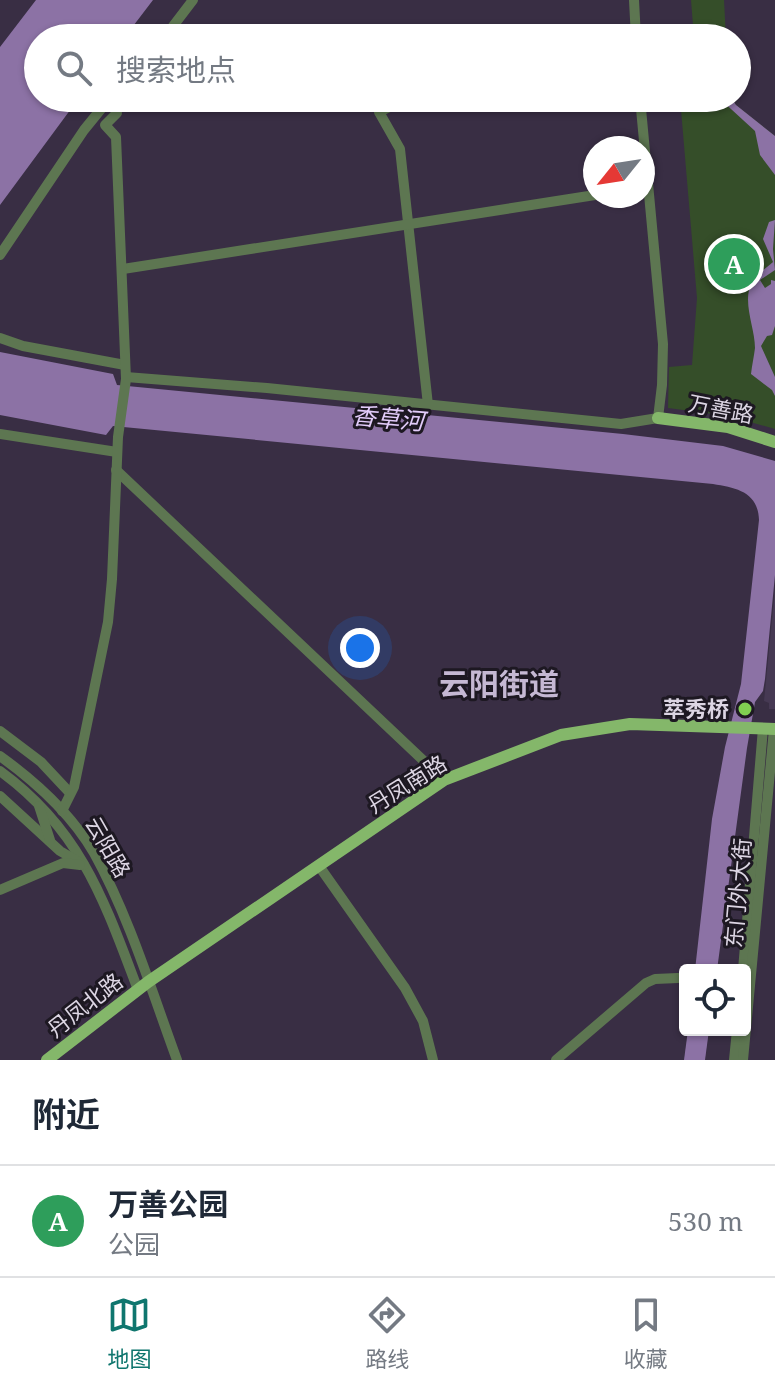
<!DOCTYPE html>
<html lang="zh">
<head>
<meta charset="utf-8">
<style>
	body { margin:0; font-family:"Noto Serif","Noto Sans SC",serif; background:#f6f6f7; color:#1f2937 }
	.controls { position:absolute; right:24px; bottom:24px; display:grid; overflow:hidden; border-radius:8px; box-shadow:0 2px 6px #0004 }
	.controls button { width:72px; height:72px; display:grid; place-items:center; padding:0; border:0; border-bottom:2px solid #e0e1e3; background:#fff; color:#1f2937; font:40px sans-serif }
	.compass { position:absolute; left:583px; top:136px; width:72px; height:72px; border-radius:50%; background:#fff; box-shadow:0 2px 6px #0004; rotate:240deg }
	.you { position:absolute; left:360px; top:648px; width:28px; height:28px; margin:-20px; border:6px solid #fff; border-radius:50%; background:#1a73e8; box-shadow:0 0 0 12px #1a73e833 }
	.badge { display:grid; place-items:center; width:52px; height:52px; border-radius:50%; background:#0f766e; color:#fff; font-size:26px; font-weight:700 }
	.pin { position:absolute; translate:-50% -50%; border:4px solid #fff; box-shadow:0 2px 8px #0006 }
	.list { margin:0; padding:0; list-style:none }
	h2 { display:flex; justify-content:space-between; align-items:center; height:104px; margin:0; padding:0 32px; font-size:34px }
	h2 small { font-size:26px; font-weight:400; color:#747a83 }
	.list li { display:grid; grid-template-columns:52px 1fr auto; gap:24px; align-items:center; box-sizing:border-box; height:112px; padding:0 32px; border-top:2px solid #e0e1e3 }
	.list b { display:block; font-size:30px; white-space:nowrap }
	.list p { margin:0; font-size:26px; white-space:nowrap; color:#747a83 }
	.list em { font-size:26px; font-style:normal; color:#747a83 }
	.icon { flex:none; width:44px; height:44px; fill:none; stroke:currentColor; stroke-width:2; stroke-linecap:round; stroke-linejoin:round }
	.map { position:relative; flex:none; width:775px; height:1060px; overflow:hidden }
	.search { position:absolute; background:#fff; box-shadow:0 2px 6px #0004; left:24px; right:24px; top:24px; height:88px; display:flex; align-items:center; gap:20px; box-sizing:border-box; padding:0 28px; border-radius:44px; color:#747a83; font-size:30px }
	.sheet { height:216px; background:#fff }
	nav { display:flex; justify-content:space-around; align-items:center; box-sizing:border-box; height:112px; border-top:2px solid #e0e1e3; background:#fff; font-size:22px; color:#747a83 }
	nav a { display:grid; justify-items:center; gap:4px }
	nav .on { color:#0f766e }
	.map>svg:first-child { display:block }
	.built { fill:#463953 }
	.green { fill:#354e29 }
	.water { fill:#8c72a5 }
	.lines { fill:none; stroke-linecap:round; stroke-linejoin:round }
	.minor { stroke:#5d7651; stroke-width:10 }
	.major { stroke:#84b76a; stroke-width:12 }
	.poi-dot { fill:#80d051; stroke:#1d1822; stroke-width:3 }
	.labels { text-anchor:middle; stroke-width:6; stroke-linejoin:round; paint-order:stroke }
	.street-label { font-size:22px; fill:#dcd5e3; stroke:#1d1822 }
	.poi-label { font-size:22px; font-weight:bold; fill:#dcd5e3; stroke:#1d1822; text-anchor:end }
	.water-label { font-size:24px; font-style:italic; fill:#e2ccfa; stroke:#1d1822 }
	.district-label { font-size:30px; font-weight:bold; fill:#c5b8d3; stroke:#1d1822 }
</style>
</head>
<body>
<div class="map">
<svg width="775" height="1060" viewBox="0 0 775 1060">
	<rect width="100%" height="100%" fill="#392e44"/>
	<polygon class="built" points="775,590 775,709 769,709 769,703 764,701"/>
	<g class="green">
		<polygon points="691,0 724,0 726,38 694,38"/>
		<polygon points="680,98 731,98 736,105 775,136 775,429 729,416 668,408 669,367 692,365 697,298"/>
	</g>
	<g class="water">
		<polygon points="36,0 153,0 124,38 38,38 38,98 79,98 0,205 0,47"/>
		<polygon points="719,98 731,98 736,105 775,136 775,175 760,155 755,131"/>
		<path d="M775,220L773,249L775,270L760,280L765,288L771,284V280L775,281V326L772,335L767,336L761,346L775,377V396L772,390L751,374C752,365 754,356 755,348C755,326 740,299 754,279C759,273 767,267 773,262L763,239L769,222Z"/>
		<path d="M0,352L113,374L117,385L623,434L723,446L775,461V575L765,679L763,691L755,702L747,748L717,970H695L712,819L725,747L741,684L759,520C758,492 737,488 713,484L113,426L106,435L0,415Z"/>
		<polygon points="688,1030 709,1030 705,1060 684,1060"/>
	</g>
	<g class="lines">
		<g class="minor">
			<polyline points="634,0 636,38"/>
			<polyline points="164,38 193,0"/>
			<polyline points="614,38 636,35"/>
			<polyline points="408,98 379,112 400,149 428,405"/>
			<polyline points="0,255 84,130 110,98"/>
			<polyline points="123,269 595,195"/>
			<polyline points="0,338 23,346 125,365"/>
			<polyline points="126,377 267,388 621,424 658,418 662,385 663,344 640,98"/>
			<polyline points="0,434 117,452"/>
			<polyline points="116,470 444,780"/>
			<polyline points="0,731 41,762 70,793"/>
			<path d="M0,756C36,782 72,815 94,853C129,916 152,992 177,1060"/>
			<path d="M0,771C81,830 104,900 138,990"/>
			<polyline points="0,796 60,851 84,865"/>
			<polyline points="39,806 50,840"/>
			<polyline points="62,811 74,787 108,622 112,579 118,437 126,379 116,137 105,125 117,113"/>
			<polyline points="319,866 405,988 423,1021 433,1060"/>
			<polyline points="0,890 63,863 80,865"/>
			<polyline points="743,970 763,728"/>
			<polyline points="556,1060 646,983 655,979 678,978"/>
			<polyline points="734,1060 737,1030"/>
			<polyline points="743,1060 774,729"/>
		</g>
		<g class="major">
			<polyline points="658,418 728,427 775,442"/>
			<polyline points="47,1060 148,982 444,780 561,735 630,724 775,729"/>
		</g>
	</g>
	<circle class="poi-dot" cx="745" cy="709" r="8"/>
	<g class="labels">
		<g class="street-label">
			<text transform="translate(721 409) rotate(11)" y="8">万善路</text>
			<text transform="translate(407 784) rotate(-32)" y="8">丹凤南路</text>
			<text transform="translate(108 847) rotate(60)" y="8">云阳路</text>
			<text transform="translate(738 893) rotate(-85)" y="8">东门外大街</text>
			<text transform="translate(85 1005) rotate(-38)" y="8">丹凤北路</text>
		</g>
		<g class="poi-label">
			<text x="729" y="717">萃秀桥</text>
		</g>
		<g class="water-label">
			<text transform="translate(388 419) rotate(5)" y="8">香草河</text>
		</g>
		<g class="district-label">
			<text x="499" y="695">云阳街道</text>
		</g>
	</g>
</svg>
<div class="controls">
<button><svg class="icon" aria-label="locate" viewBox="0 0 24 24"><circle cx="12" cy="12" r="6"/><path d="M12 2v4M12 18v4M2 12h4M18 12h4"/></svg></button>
</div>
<svg class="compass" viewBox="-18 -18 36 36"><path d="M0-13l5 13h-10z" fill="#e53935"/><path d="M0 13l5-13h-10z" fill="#747a83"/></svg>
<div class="you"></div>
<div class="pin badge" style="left:734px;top:264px;background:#2e9e5b">A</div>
<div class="search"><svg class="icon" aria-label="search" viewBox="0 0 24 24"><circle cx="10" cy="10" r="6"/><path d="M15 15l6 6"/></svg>搜索地点</div>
</div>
<section class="sheet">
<h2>附近<small></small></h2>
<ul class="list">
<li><span class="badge" style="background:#2e9e5b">A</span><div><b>万善公园</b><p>公园</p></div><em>530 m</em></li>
</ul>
</section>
<nav>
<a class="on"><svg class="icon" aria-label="map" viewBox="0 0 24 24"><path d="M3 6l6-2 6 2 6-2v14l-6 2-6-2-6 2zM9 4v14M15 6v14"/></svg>地图</a>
<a><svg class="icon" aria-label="directions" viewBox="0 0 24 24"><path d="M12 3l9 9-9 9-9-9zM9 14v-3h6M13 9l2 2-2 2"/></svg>路线</a>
<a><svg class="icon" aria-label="saved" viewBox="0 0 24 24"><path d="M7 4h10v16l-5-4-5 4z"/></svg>收藏</a>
</nav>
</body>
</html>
